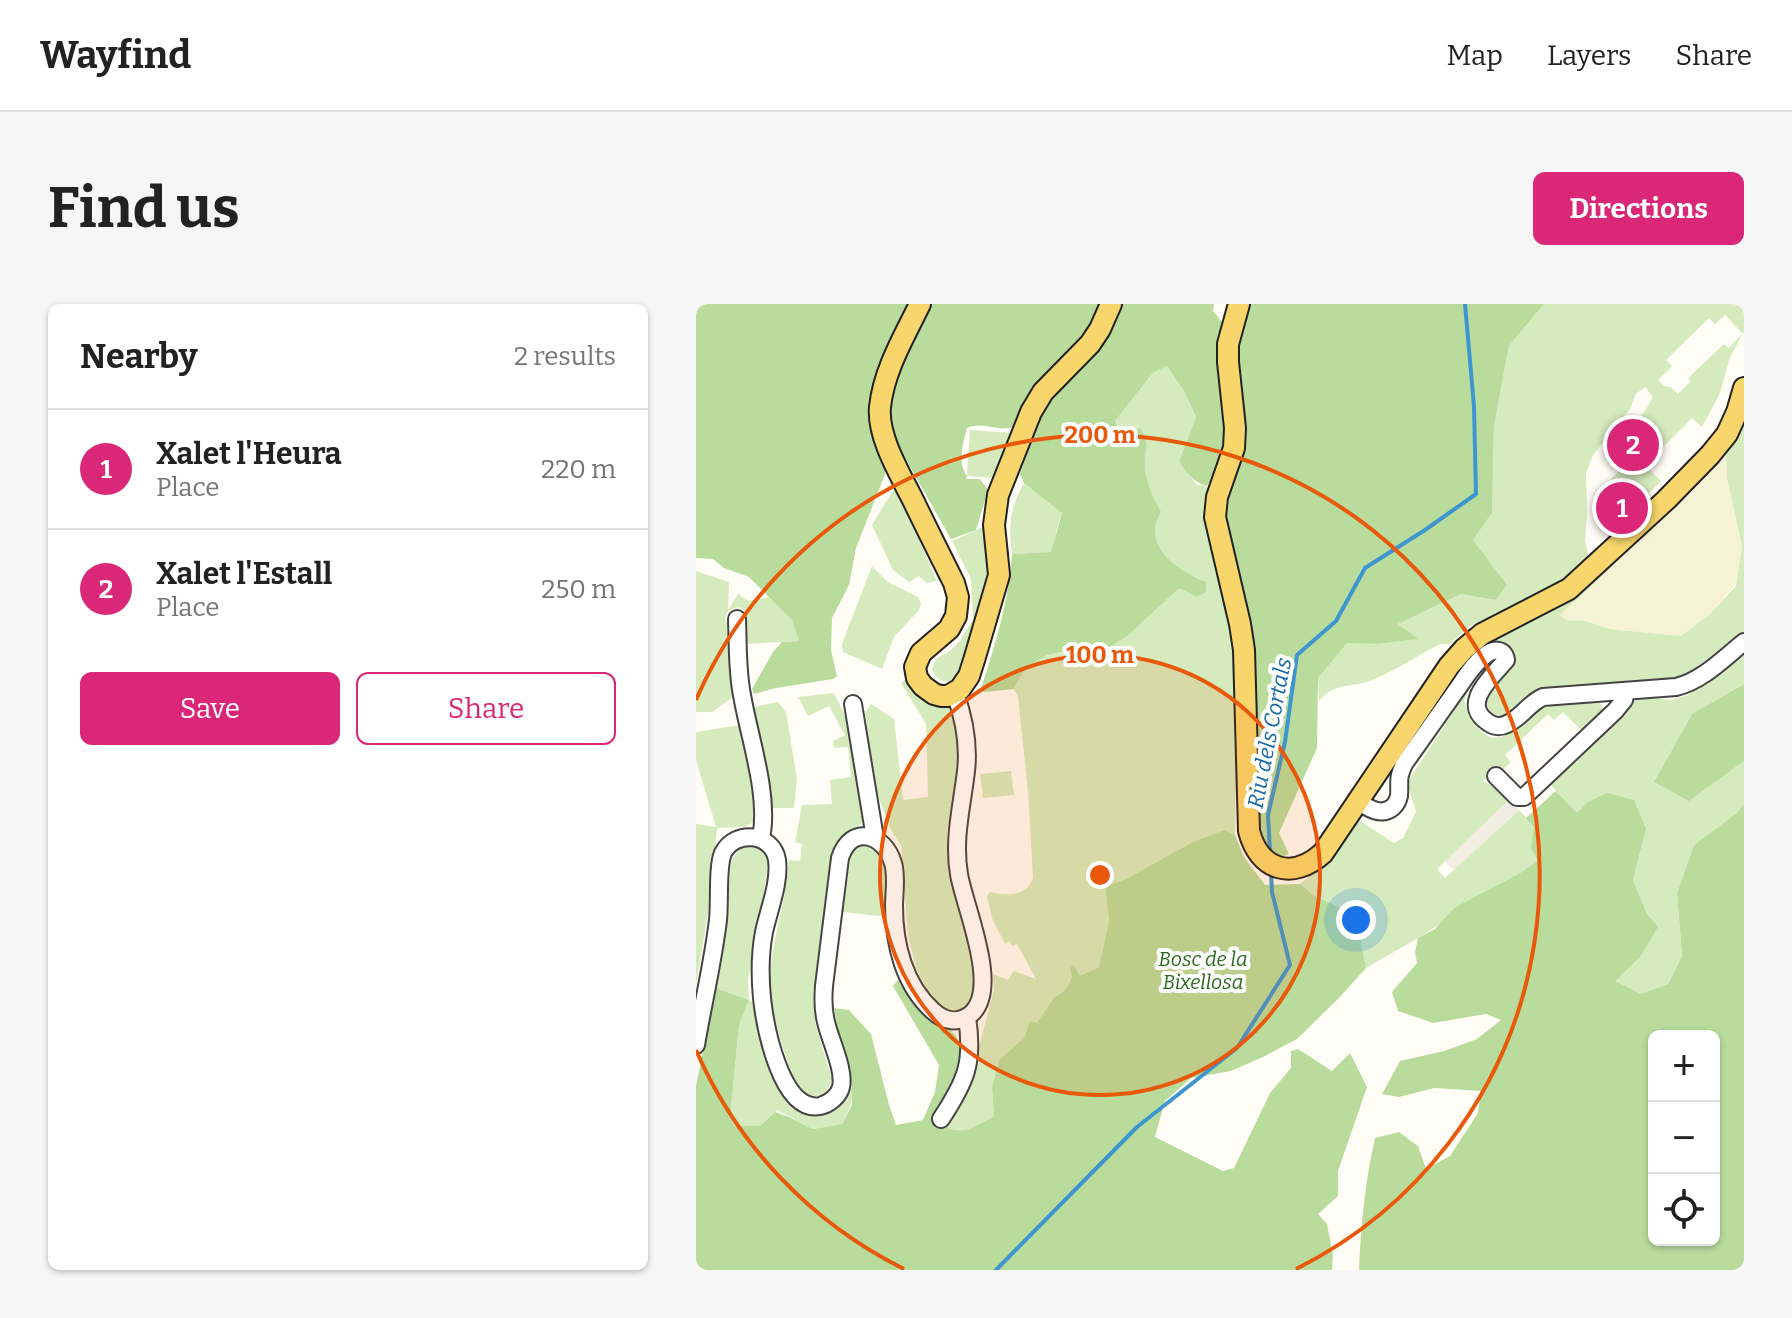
<!DOCTYPE html>
<html lang="en">
<head>
<meta charset="utf-8">
<style>
	body { margin:0; font-family:Bitter,serif; background:#f6f6f6; color:#222 }
	.controls { position:absolute; right:24px; bottom:24px; display:grid; overflow:hidden; border-radius:12px; box-shadow:0 2px 6px #0004 }
	.controls button { width:72px; height:72px; display:grid; place-items:center; padding:0; border:0; border-bottom:2px solid #e0e0e0; background:#fff; color:#222; font:40px sans-serif }
	.you { position:absolute; left:660px; top:616px; width:28px; height:28px; margin:-20px; border:6px solid #fff; border-radius:50%; background:#1a73e8; box-shadow:0 0 0 12px #1a73e833 }
	.badge { display:grid; place-items:center; width:52px; height:52px; border-radius:50%; background:#db2777; color:#fff; font-size:26px; font-weight:700 }
	.pin { position:absolute; translate:-50% -50%; border:4px solid #fff; box-shadow:0 2px 8px #0006 }
	.list { margin:0; padding:0; list-style:none }
	h2 { display:flex; justify-content:space-between; align-items:center; height:104px; margin:0; padding:0 32px; font-size:34px }
	h2 small { font-size:26px; font-weight:400; color:#767676 }
	.list li { display:grid; grid-template-columns:52px 1fr auto; gap:24px; align-items:center; box-sizing:border-box; height:120px; padding:0 32px; border-top:2px solid #e0e0e0 }
	.list b { display:block; font-size:30px; white-space:nowrap }
	.list p { margin:0; font-size:26px; white-space:nowrap; color:#767676 }
	.list em { font-size:26px; font-style:normal; color:#767676 }
	.actions { display:flex; gap:16px; padding:24px 32px }
	.actions a { flex:1; padding:18px 0; border:2px solid #db2777; border-radius:12px; text-align:center; font-size:28px; color:#db2777 }
	.actions .main { background:#db2777; color:#fff }
	.icon { flex:none; width:44px; height:44px; fill:none; stroke:currentColor; stroke-width:2; stroke-linecap:round; stroke-linejoin:round }
	.map { position:relative; flex:none; width:1048px; height:966px; overflow:hidden; border-radius:12px }
	header { display:flex; align-items:center; gap:48px; box-sizing:border-box; height:112px; padding:0 40px; background:#fff; border-bottom:2px solid #e0e0e0 }
	header strong { font-size:38px }
	nav { display:flex; gap:44px; margin-inline-start:auto; font-size:28px }
	.intro { display:flex; align-items:center; justify-content:space-between; box-sizing:border-box; height:192px; padding:0 48px }
	h1 { margin:0; font-size:56px }
	.button { padding:20px 36px; border-radius:12px; background:#db2777; color:#fff; font-size:28px; font-weight:700 }
	main { display:flex; gap:48px; padding:0 48px }
	aside { flex:1; background:#fff; border-radius:12px; box-shadow:0 2px 6px #0004 }
	.map>svg:first-child { display:block }
	.farmland { fill:#f6f3d4 }
	.green { fill:#d5ebbd; fill-rule:evenodd }
	.forest { fill:#b9dc9c; fill-rule:evenodd }
	.plaza { fill:#f1ede2 }
	.lines { fill:none; stroke-linecap:round; stroke-linejoin:round }
	.stream { stroke:#3f96cf; stroke-width:4 }
	.minor-casing { stroke:#444; stroke-width:20 }
	.major-casing { stroke:#222; stroke-width:24 }
	.minor { stroke:#fff; stroke-width:16 }
	.major { stroke:#f9d66b; stroke-width:20 }
	.ring { fill:none; stroke:#e8590c; stroke-width:4 }
	.labels { text-anchor:middle; stroke-width:8; stroke-linejoin:round; paint-order:stroke }
	.park-label { font-size:20px; font-style:italic; fill:#2f6b1f; stroke:#fff }
	.water-label { font-size:22px; font-style:italic; fill:#1768a6; stroke:#fff }
	.centre { fill:#e8590c; stroke:#fff; stroke-width:4 }
	.ring-label { font-size:24px; text-anchor:middle; font-weight:bold; fill:#e8590c; stroke:#fff; stroke-width:8; stroke-linejoin:round; paint-order:stroke }
</style>
</head>
<body>
<header>
<strong>Wayfind</strong>
<nav><a>Map</a><a>Layers</a><a>Share</a></nav>
</header>
<div class="intro"><h1>Find us</h1><a class="button">Directions</a></div>
<main>
<aside>
<h2>Nearby<small>2 results</small></h2>
<ul class="list">
<li><span class="badge">1</span><div><b>Xalet l'Heura</b><p>Place</p></div><em>220 m</em></li>
<li><span class="badge">2</span><div><b>Xalet l'Estall</b><p>Place</p></div><em>250 m</em></li>
</ul>
<div class="actions"><a class="main">Save</a><a>Share</a></div>
</aside>
<div class="map">
<svg width="1048" height="966" viewBox="0 0 1048 966">
	<rect width="100%" height="100%" fill="#fffdf5"/>
	<polygon class="farmland" points="1030,148 1031,174 1046,242 1040,279 1015,309 985,332 913,325 890,317 870,316 863,310 920,259"/>
	<g class="green">
		<path d="M848,0H1048V28L1034,53L1024,89L1006,123L996,114L949,161L965,177L949,193L933,178L911,201L900,190L959,131L951,123L955,116L945,113L957,93L949,83L940,90L934,105L897,151L890,169L891,210L889,237L894,257L877,271L838,295L774,322L754,340H744C723,351 703,364 681,374C660,385 640,376 623,397L622,374L651,338L682,340L720,335L702,320L765,290L799,296L777,236L796,209L798,122L813,42ZM1029,11L1047,30L1032,44L1028,40L992,74L995,77L982,90L975,83L968,82L962,76L976,62L970,56L1013,14L1019,20Z"/>
		<path d="M471,62L488,87L500,113L483,157L501,181L511,182L510,200L517,250L538,335L541,396L539,531L527,526L432,574L409,583L413,616L403,663L383,673L376,672C373,681 368,690 359,692L341,720L334,718L328,734L303,756L296,784L298,812C274,825 261,836 238,814L278,761L298,686L297,670L312,676L318,667L340,675L321,640L316,642L313,637L309,640L296,614L291,592L294,588C312,592 330,593 337,574L332,487L322,392L318,385L329,364L351,351L366,348L385,351L482,285H486L500,293L510,278C490,270 458,251 459,226C459,220 463,213 465,207C457,195 450,177 449,162C448,142 456,143 444,123L434,130L423,132L419,117L457,69Z"/>
		<path d="M1048,113V328L985,374L958,378L913,379L839,387L827,394L808,412C797,416 788,407 788,396L800,380L814,347L807,340H792L791,335L888,282L920,259L864,311L870,316L890,317L913,325L985,332L1015,309L1040,282L1046,242L1031,174L1030,148Z"/>
		<polygon points="274,126 317,129 301,174 271,172"/>
		<path d="M328,179L366,208L360,227L358,248L316,250C312,221 314,205 328,179Z"/>
		<polygon points="201,186 241,277 231,279 223,272 213,278 197,266 176,221 196,188"/>
		<path d="M289,222L293,261L289,281L261,371L255,377C244,378 241,375 236,366L240,355L254,347L264,337L277,315L275,275L256,237Z"/>
		<polygon points="176,262 192,278 222,293 225,299 223,306 198,333 186,365 147,348 146,340"/>
		<path d="M0,267L33,278L32,306L42,290L52,297L74,293L96,316L103,337L49,340L51,310C45,301 40,303 32,307L29,314L32,321L37,393L16,408H0Z"/>
		<path d="M1048,349V380L996,410L958,478L995,495L1048,457V500L1042,509L998,541L981,589L986,652L972,680L945,690L918,677L951,610L937,576L950,525L843,557L722,634L670,664L660,611L617,591L604,580L630,559L660,514L698,539L707,534L720,508L711,479L775,381L768,397C776,418 790,447 816,427C826,420 833,407 843,402C851,398 888,398 899,397L904,399L907,405L885,426L867,408L858,416L852,410L809,451L815,458L805,467L802,464L787,477L799,483L813,496L741,565L749,574L823,506L831,514L857,489L874,502L854,480L944,392L974,396L992,391Z"/>
		<polygon points="211,374 234,395 254,404 259,413 264,440 264,464 251,528 252,554 261,598 277,657 278,687 275,699 268,706 259,708 250,708 239,699 221,667 212,632 205,542 194,524 180,487 169,409 175,400 198,415 207,496 232,493 230,420 205,379"/>
		<path d="M138,389L151,416L165,497L170,508L165,520L146,533L139,547L117,689L119,718L136,776L129,790C104,799 99,782 93,762C86,740 78,719 75,696C71,663 80,631 87,599C90,585 91,570 93,556L104,557L106,540L99,538L106,501L136,500L134,476L155,473L152,443L138,444L137,437L149,431L133,402L112,412L102,393Z"/>
		<polygon points="82,398 90,408 101,475 98,504 74,504 57,403"/>
		<polygon points="45,421 60,509 56,519 49,523 21,524 15,591 0,681 0,520 20,523 0,456 0,428"/>
		<polygon points="315,467 318,491 287,494 284,470"/>
		<path d="M169,540C177,543 185,547 189,555C192,564 191,601 192,613L147,608L155,551L160,544Z"/>
		<path d="M57,541L65,543L70,551L72,559L63,620L52,675L53,696L59,699C62,722 77,775 90,794C106,817 146,815 153,784C153,783 153,772 153,772C160,792 155,802 146,820L117,825L81,806L64,822H38L35,804L43,721L53,696L20,684L27,644L35,560L38,552L47,542Z"/>
	</g>
	<g class="forest">
		<polygon points="0,0 218,0 186,67 191,165 160,244 153,281 136,314 135,346 141,372 137,375 80,384 58,390 56,385 77,348 86,338 103,337 96,316 53,273 28,264 17,255 0,254"/>
		<path d="M234,0H404L391,28L326,109L317,123C298,128 290,117 271,124C267,139 261,159 271,172L270,175H284L292,186L280,226L255,235L203,143L192,108L194,86L208,47Z"/>
		<path d="M425,0H518L517,7L526,18L530,135L522,163L511,182C498,179 489,167 483,157L500,113L488,87L471,62L457,69L419,117L423,132H432L444,123C456,143 448,142 449,162C450,177 457,195 465,207C463,213 459,220 459,226C458,251 490,270 510,278V288L500,293L486,285H482L431,332L408,347L385,351L366,348L351,351L329,364L318,385L288,388L285,385C299,341 313,297 316,250L355,248L366,209L328,179L324,170L345,110L362,81L411,24Z"/>
		<polygon points="553,0 848,0 813,42 798,122 796,209 777,236 811,281 799,296 765,290 702,320 722,335 682,340 651,339 622,374 621,444 583,529 593,550 585,553 569,541 562,511 531,233 528,193 540,62 543,34"/>
		<polygon points="1048,380 1048,457 993,497 958,478 996,410"/>
		<path d="M860,487L881,509L892,498L911,489L938,496L950,525L937,576L951,610L962,623L944,653L919,677L945,690L972,680L986,652L981,589L998,541L1041,509L1048,500V966H663C665,921 669,878 679,834L703,828L722,842L730,865L754,852L782,809L785,787L738,784L703,793L686,790L704,757L748,747L781,735L805,716L790,710L737,719L702,707L696,688L721,659L719,648L722,634L739,625L758,604L821,571L842,557L835,544L838,523L830,514ZM958,732H1018V936H958Z"/>
		<path d="M528,526L539,531L548,553L569,581L604,580L617,591L660,611L670,664L642,695L601,735L567,753L535,767L495,774L469,797L459,833L527,867L538,864L574,789L595,764V747L602,745L636,767L654,749L671,783L642,867V892L622,910L631,920L637,951L636,966H0V782L20,684L53,696L43,721L35,804L38,822H64L79,808L93,813L117,825L146,820L156,801V782L144,739L138,704L153,706L175,730L193,801L200,821L227,816L239,788L243,761L197,682L204,673L260,732C274,760 253,790 238,813C261,836 274,825 298,812L296,784L303,756L328,734L334,717L341,719L359,692C368,690 373,681 376,672L374,664L378,661L384,672L403,663L413,616L409,583L432,574L497,538Z"/>
	</g>
	<polygon class="plaza" points="813,496 823,506 758,566 749,557"/>
	<g class="lines">
		<g class="stream">
			<polyline points="574,548 572,511 589,438 601,351 640,317 669,264 729,226 780,190 778,102 769,0"/>
			<polyline points="300,966 441,823 541,744 594,661 576,588 575,569"/>
		</g>
		<defs>
			<g id="minor">
				<path d="M41,315C42,340 41,366 46,391C53,433 74,492 65,534"/>
				<polyline points="157,400 179,534"/>
				<polyline points="800,472 821,493 828,493 919,407 928,396 930,387"/>
				<path d="M662,497C672,504 685,513 697,503C701,499 702,497 703,492C704,477 701,475 708,460C725,436 742,412 759,388C768,376 775,362 787,353C796,345 808,343 810,356C796,373 763,400 793,419C799,423 805,423 811,420C825,414 833,399 847,393L980,383C1006,377 1028,354 1048,338"/>
				<path d="M0,741C7,699 17,658 22,616C24,598 21,563 27,549C39,525 77,529 81,556C84,579 73,605 68,628C64,649 64,673 66,694C69,722 85,809 124,802C133,800 143,792 145,783C149,766 134,736 130,718C127,706 127,694 128,682L144,554C155,520 188,529 197,559C201,572 198,589 198,602C198,640 208,681 237,707C249,718 262,720 275,710C305,684 268,602 263,570C257,535 266,502 270,467C273,441 268,414 259,389"/>
				<path d="M245,815C270,777 278,759 271,713"/>
			</g>
			<g id="major">
				<path d="M224,0C208,33 188,66 184,103C181,132 204,170 217,196C230,223 244,251 258,279L262,293L260,312L253,325L225,349L219,363L221,374L227,382L238,390L245,392H252L264,385L273,372L279,353L303,271L298,221L302,191L335,108L347,88L394,40L404,25L415,0"/>
				<path d="M543,0L532,40V58L539,124L538,144L521,193L519,213L544,320L548,346L553,527C563,566 596,577 627,549L753,362L768,345L786,330L873,285L970,196L1014,151L1031,130L1041,108L1048,84"/>
			</g>
		</defs>
		<use href="#minor" class="minor-casing"/>
		<use href="#major" class="major-casing"/>
		<use href="#minor" class="minor"/>
		<use href="#major" class="major"/>
	</g>
	<circle cx="404" cy="571" r="220" fill="#e8590c" fill-opacity=".12"/>
	<g class="ring">
		<circle cx="404" cy="571" r="220"/>
		<path d="M208 965A440 440 0 0 1 0 746M0 396A440 440 0 1 1 600 965"/>
	</g>
	<g class="labels">
		<g class="park-label">
			<text x="507" y="662">Bosc de la<tspan x="507" dy="23">Bixellosa</tspan></text>
		</g>
		<g class="water-label">
			<text transform="translate(573 429) rotate(-79)" y="8">Riu dels Cortals</text>
		</g>
	</g>
	<circle cx="404" cy="571" r="12" class="centre"/>
	<g class="ring-label">
		<text x="404" y="139">200 m</text>
		<text x="404" y="359">100 m</text>
	</g>
</svg>
<div class="controls">
<button>+</button>
<button>−</button>
<button><svg class="icon" aria-label="locate" viewBox="0 0 24 24"><circle cx="12" cy="12" r="6"/><path d="M12 2v4M12 18v4M2 12h4M18 12h4"/></svg></button>
</div>
<div class="you"></div>
<div class="pin badge" style="left:926px;top:204px">1</div>
<div class="pin badge" style="left:937px;top:141px">2</div>
</div>
</main>
</body>
</html>
